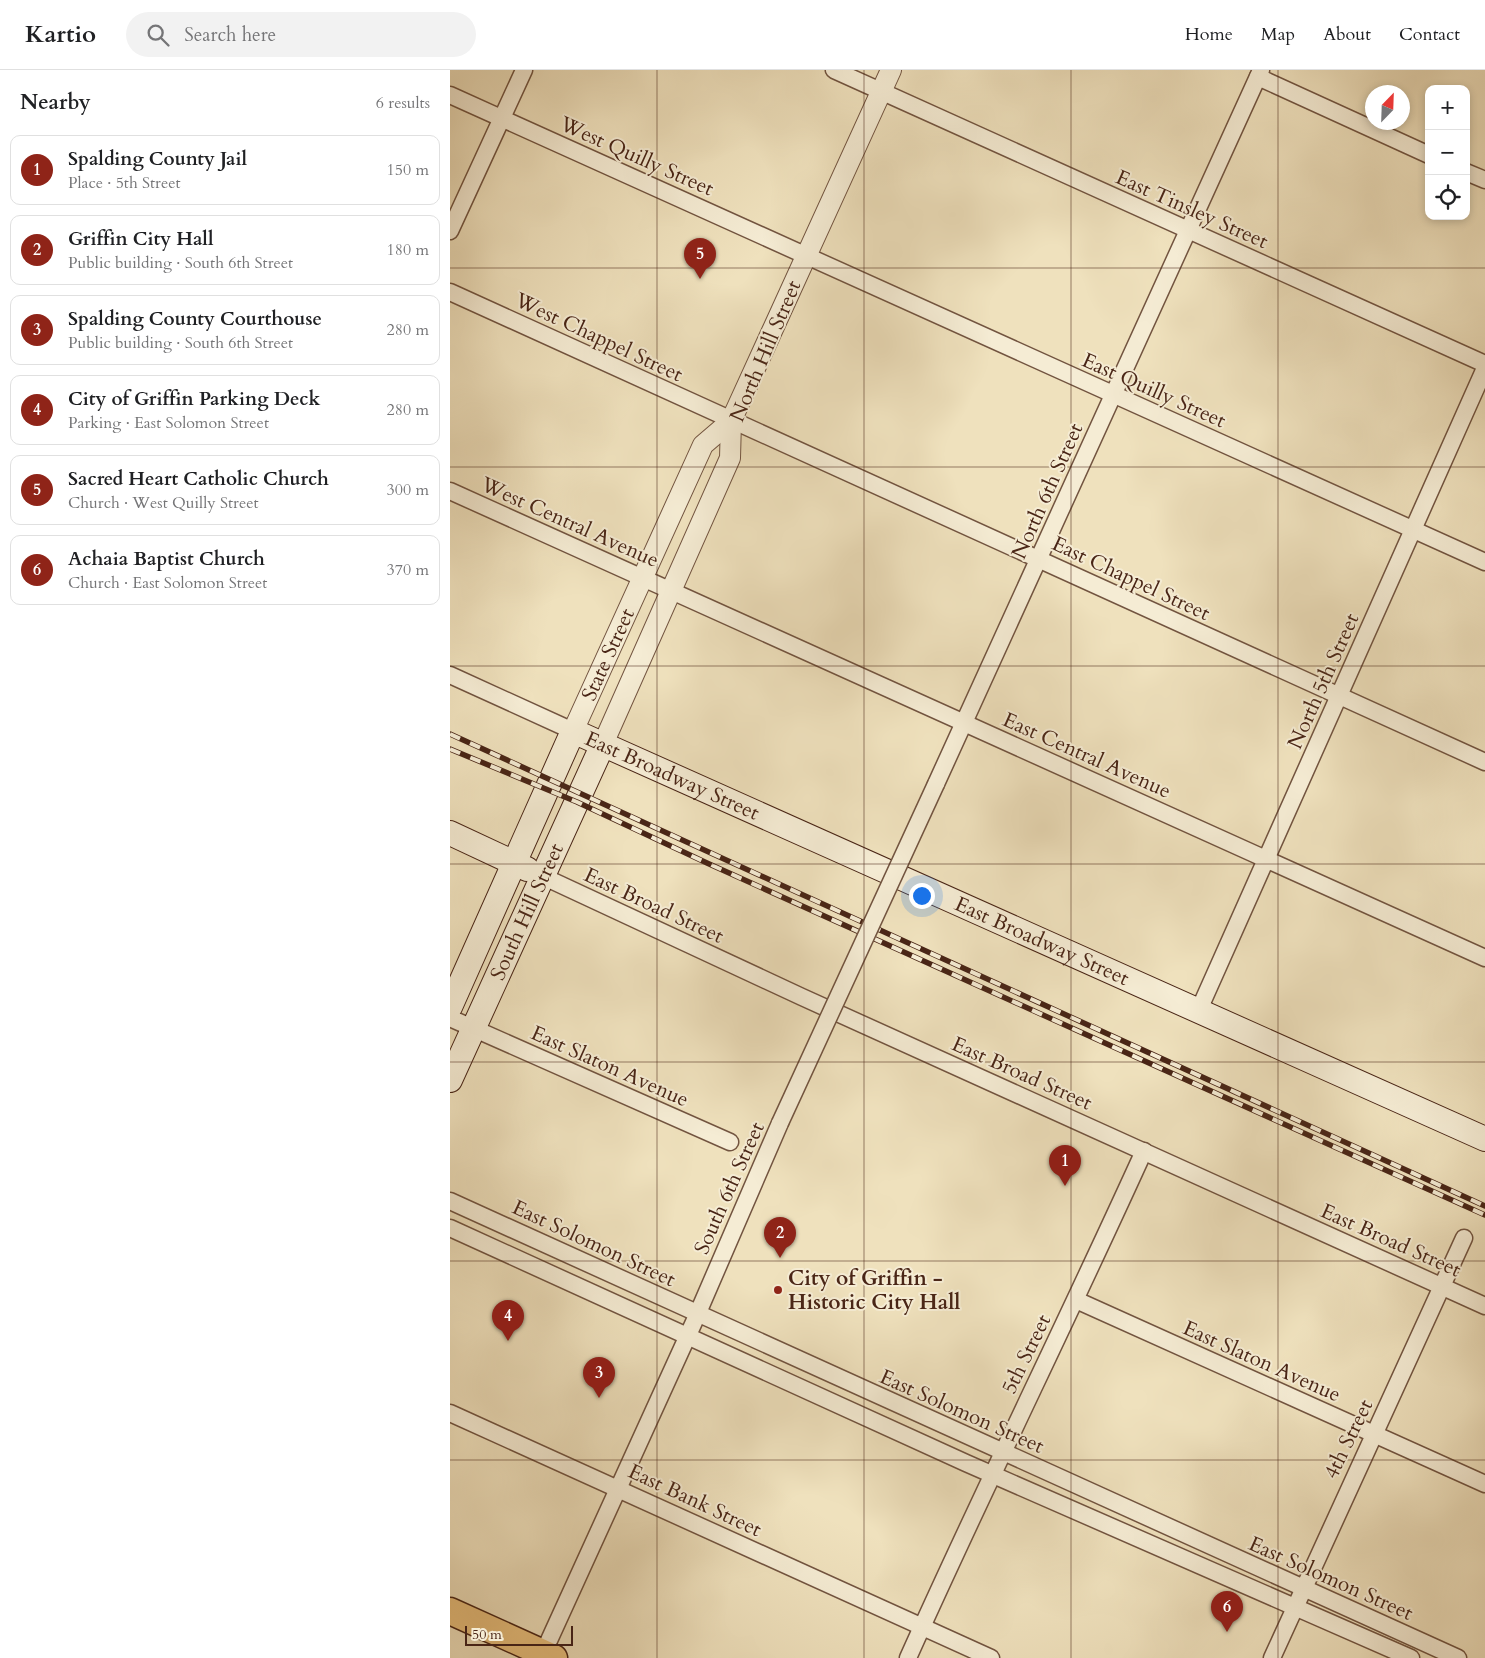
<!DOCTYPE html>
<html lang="en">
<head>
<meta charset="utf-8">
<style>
	body { margin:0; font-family:Cardo,serif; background:#f2f2f2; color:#202124 }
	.controls { position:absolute; right:15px; top:15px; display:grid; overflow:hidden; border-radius:10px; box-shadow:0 2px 8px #0003 }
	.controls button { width:45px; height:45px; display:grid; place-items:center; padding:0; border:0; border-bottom:1px solid #e0e0e0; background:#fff; color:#202124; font:25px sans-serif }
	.compass { position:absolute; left:915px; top:15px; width:45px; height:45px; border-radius:50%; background:#fff; box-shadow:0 2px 8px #0003; rotate:23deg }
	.scale { position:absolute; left:15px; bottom:12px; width:108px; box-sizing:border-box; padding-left:5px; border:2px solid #492516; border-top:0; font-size:14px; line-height:18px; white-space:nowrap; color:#492516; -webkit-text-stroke:4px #f5ecd4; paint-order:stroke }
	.you { position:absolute; left:471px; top:825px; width:18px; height:18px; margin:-12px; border:4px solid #fff; border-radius:50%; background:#1a73e8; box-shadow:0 0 0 8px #1a73e833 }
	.badge { display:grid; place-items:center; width:32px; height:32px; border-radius:50%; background:#8f2418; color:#fff; font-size:16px; font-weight:700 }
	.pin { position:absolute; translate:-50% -41px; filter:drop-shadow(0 1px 2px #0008) }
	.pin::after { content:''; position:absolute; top:26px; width:18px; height:15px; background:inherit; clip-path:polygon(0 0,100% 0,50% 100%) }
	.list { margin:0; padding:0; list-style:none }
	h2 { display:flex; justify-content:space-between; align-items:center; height:65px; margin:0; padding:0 20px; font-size:21px }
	h2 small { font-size:16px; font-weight:400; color:#757577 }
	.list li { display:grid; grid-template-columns:32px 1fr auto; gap:15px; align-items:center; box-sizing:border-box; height:70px; margin:0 10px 10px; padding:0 10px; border:1px solid #e0e0e0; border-radius:10px }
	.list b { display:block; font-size:19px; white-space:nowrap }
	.list p { margin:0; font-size:16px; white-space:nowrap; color:#757577 }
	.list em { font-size:16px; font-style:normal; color:#757577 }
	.icon { flex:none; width:28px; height:28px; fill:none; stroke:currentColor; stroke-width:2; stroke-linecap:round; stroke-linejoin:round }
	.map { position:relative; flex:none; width:1035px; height:1588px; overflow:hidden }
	header { display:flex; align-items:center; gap:30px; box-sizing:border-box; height:70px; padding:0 25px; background:#fff; border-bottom:1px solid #e0e0e0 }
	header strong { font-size:24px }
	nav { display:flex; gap:28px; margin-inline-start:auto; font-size:18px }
	.search { width:350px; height:45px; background:#f2f2f2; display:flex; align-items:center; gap:12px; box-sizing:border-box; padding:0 18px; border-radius:28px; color:#757577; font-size:19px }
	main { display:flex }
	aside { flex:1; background:#fff }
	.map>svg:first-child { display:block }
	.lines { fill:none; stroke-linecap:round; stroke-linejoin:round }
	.minor-casing { stroke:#725440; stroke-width:19 }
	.tertiary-casing { stroke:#725440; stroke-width:22 }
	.secondary-casing { stroke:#492516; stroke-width:26 }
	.primary-casing { stroke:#492516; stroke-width:29 }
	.minor { stroke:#f5ecd4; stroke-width:16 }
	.tertiary { stroke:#f5ecd4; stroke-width:20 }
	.secondary { stroke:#f5ecd4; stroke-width:24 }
	.primary { stroke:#e8c07e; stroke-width:26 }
	.rail-casing { stroke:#492516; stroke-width:5.5 }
	.rail { stroke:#f5ecd4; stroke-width:4; stroke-dasharray:11; stroke-linecap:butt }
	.minor-bridge-casing { stroke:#725440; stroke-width:19; stroke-linecap:butt }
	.minor-bridge { stroke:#f5ecd4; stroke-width:16 }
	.grid { fill:none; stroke:#492516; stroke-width:1; stroke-opacity:0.55 }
	.poi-dot { fill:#8f2418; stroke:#f5ecd4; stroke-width:2 }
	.labels { text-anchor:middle; stroke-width:4; stroke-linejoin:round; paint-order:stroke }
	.street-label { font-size:21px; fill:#492516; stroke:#f5ecd4 }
	.poi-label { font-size:21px; font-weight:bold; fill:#492516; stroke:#f5ecd4; text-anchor:start }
</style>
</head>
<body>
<header>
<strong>Kartio</strong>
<div class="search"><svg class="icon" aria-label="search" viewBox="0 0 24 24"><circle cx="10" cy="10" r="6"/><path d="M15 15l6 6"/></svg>Search here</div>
<nav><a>Home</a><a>Map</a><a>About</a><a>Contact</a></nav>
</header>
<main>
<aside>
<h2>Nearby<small>6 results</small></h2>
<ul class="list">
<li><span class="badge">1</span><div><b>Spalding County Jail</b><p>Place · 5th Street</p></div><em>150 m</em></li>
<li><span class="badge">2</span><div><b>Griffin City Hall</b><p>Public building · South 6th Street</p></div><em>180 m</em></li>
<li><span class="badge">3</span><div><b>Spalding County Courthouse</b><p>Public building · South 6th Street</p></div><em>280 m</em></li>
<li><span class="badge">4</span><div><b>City of Griffin Parking Deck</b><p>Parking · East Solomon Street</p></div><em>280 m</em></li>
<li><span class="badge">5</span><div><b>Sacred Heart Catholic Church</b><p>Church · West Quilly Street</p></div><em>300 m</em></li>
<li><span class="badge">6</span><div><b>Achaia Baptist Church</b><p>Church · East Solomon Street</p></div><em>370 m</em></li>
</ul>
</aside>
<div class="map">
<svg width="1035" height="1588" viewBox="0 0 1035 1588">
	<rect width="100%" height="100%" fill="#efe1bd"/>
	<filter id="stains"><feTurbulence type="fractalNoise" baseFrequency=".004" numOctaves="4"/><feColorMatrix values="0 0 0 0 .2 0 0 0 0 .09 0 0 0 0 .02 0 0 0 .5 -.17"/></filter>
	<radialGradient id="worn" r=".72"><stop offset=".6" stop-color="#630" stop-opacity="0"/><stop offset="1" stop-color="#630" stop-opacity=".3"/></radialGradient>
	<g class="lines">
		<defs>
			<g id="minor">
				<polyline points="384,0 1035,294"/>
				<polyline points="808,7 979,85"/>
				<polyline points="0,25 1035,492"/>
				<polyline points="1016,102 1035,110"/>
				<polyline points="0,161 74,0"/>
				<polyline points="0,222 1035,692"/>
				<polyline points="0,421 1035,888"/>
				<polyline points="0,605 123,661"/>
				<polyline points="486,714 811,0"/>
				<polyline points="92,806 352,927 1035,1236"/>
				<polyline points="748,942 1035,298"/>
				<polyline points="0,948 280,1072"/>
				<polyline points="0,1131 1008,1588"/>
				<polyline points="0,1158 516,1393 961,1588"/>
				<polyline points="626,1230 1035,1414"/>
				<polyline points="0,1343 541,1588"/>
				<polyline points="91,1588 244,1252 330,1053"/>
				<path d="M458,1588C534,1418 617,1251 694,1081"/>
				<polyline points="822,1588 1014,1168"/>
			</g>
			<g id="tertiary">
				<path id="s1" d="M123,661L253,375L281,351"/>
				<polyline points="153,674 280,388 281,351 441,0"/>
			</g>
			<g id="secondary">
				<polyline points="0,763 77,799"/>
				<path id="s2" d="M0,937L123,661L1035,1069"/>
				<path id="s3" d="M0,1010L153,674"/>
			</g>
			<polyline id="primary" points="0,1541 104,1588"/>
		</defs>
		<use href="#minor" class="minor-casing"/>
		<use href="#tertiary" class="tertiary-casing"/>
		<use href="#secondary" class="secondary-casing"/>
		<use href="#primary" class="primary-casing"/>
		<use href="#minor" class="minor"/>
		<use href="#tertiary" class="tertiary"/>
		<use href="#secondary" class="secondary"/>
		<use href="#primary" class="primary"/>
		<defs>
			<g id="rail">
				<polyline points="0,664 1035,1136"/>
				<polyline points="0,679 127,732 257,793 1035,1145"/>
			</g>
		</defs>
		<use href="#rail" class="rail-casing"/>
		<use href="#rail" class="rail"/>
		<defs>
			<polyline id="minor-bridge" points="330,1053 486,714"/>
		</defs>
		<use href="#minor-bridge" class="minor-bridge-casing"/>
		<use href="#minor-bridge" class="minor-bridge"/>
	</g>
	<path class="grid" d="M207,0V1588M414,0V1588M621,0V1588M828,0V1588M0,198H1035M0,397H1035M0,596H1035M0,794H1035M0,992H1035M0,1191H1035M0,1390H1035"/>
	<circle class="poi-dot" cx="328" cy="1220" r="5"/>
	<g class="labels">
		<g class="street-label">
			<text transform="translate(187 86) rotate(24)" y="7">West Quilly Street</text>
			<text transform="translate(742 139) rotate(24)" y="7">East Tinsley Street</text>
			<text transform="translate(149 267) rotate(25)" y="7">West Chappel Street</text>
			<text transform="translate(315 281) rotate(-67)" y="7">North Hill Street</text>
			<text transform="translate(704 320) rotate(24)" y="7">East Quilly Street</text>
			<text transform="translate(597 421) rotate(-66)" y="7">North 6th Street</text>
			<text transform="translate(120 452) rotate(24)" y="7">West Central Avenue</text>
			<text transform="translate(681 508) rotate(25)" y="7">East Chappel Street</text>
			<text dy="7" stroke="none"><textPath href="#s1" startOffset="84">State Street</textPath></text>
			<text transform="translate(873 611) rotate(-66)" y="7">North 5th Street</text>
			<text transform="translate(637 685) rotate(24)" y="7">East Central Avenue</text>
			<text dy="7" stroke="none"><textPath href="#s2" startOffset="411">East Broadway Street</textPath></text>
			<text transform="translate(204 835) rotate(25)" y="7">East Broad Street</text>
			<text dy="7" stroke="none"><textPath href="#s3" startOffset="185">South Hill Street</textPath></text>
			<text dy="7" stroke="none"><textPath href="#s2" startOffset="816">East Broadway Street</textPath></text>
			<text transform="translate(160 996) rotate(24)" y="7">East Slaton Avenue</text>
			<text transform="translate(572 1003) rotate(24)" y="7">East Broad Street</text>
			<text transform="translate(279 1118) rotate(-66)" y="7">South 6th Street</text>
			<text transform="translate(941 1170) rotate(24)" y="7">East Broad Street</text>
			<text transform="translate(144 1173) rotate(25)" y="7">East Solomon Street</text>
			<text transform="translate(576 1284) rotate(-64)" y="7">5th Street</text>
			<text transform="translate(812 1291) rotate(24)" y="7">East Slaton Avenue</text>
			<text transform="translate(512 1341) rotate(24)" y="7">East Solomon Street</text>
			<text transform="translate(898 1369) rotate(-64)" y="7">4th Street</text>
			<text transform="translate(245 1430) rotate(25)" y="7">East Bank Street</text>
			<text transform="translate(881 1508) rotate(24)" y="7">East Solomon Street</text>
		</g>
		<g class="poi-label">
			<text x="338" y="1215">City of Griffin -<tspan x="338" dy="24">Historic City Hall</tspan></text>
		</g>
	</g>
	<rect width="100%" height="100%" filter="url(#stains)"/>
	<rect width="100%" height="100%" fill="url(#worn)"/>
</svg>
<div class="controls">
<button>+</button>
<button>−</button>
<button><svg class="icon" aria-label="locate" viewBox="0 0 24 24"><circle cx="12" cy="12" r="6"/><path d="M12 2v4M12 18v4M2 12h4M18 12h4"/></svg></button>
</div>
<svg class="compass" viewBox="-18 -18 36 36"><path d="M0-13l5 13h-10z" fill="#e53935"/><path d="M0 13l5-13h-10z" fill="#757577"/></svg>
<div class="scale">50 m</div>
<div class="you"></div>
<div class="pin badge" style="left:615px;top:1116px">1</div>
<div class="pin badge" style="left:330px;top:1188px">2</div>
<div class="pin badge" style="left:149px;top:1328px">3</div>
<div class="pin badge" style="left:58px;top:1271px">4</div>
<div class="pin badge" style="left:250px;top:209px">5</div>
<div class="pin badge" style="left:777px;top:1562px">6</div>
</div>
</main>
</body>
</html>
